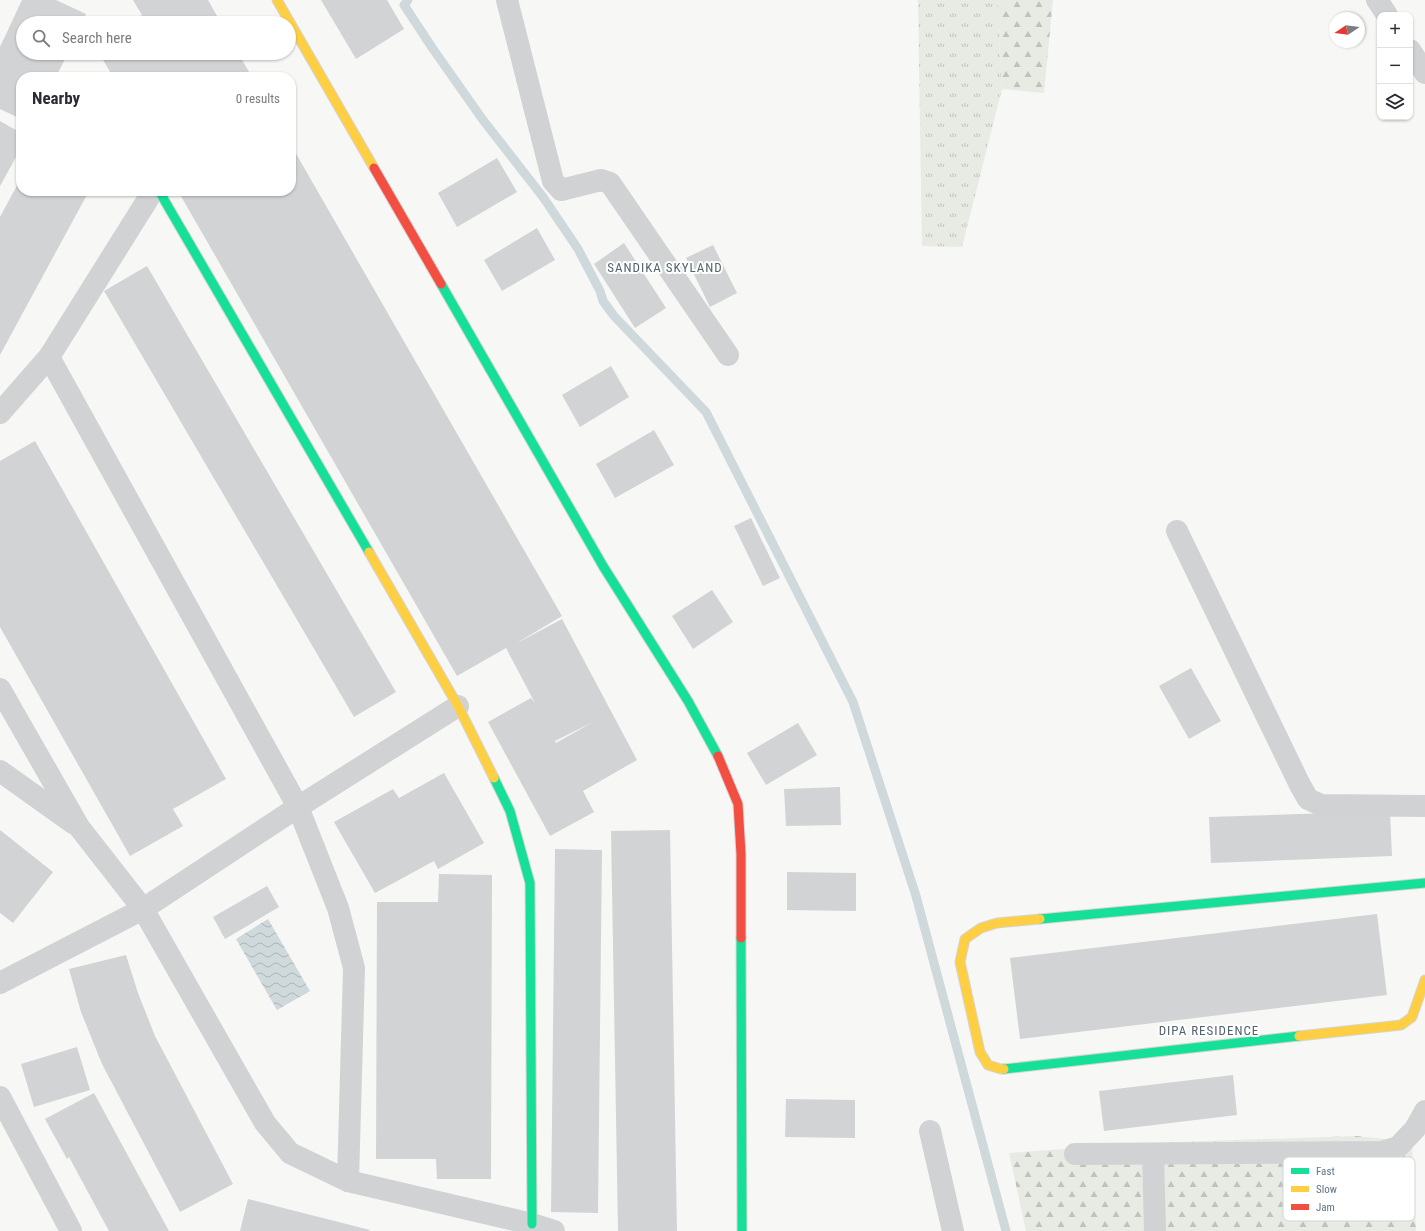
<!DOCTYPE html>
<html lang="en">
<head>
<meta charset="utf-8">
<style>
	body { margin:0; font-family:"Roboto Condensed",sans-serif; background:#f2f2f3; color:#2b2b33 }
	.controls { position:absolute; right:12px; top:12px; display:grid; overflow:hidden; border-radius:8px; box-shadow:0 1px 3px #0004 }
	.controls button { width:36px; height:36px; display:grid; place-items:center; padding:0; border:0; border-bottom:1px solid #e1e1e2; background:#fff; color:#2b2b33; font:20px sans-serif }
	.compass { position:absolute; left:1329px; top:12px; width:36px; height:36px; border-radius:50%; background:#fff; box-shadow:0 1px 3px #0004; rotate:257deg }
	.list { margin:0; padding:0; list-style:none }
	h2 { display:flex; justify-content:space-between; align-items:center; height:52px; margin:0; padding:0 16px; font-size:17px }
	h2 small { font-size:13px; font-weight:400; color:#7c7c81 }
	.icon { flex:none; width:22px; height:22px; fill:none; stroke:currentColor; stroke-width:2; stroke-linecap:round; stroke-linejoin:round }
	.map { position:relative; flex:none; width:1425px; height:1231px; overflow:hidden }
	.search { position:absolute; background:#fff; box-shadow:0 1px 3px #0004; left:16px; top:16px; width:280px; height:44px; display:flex; align-items:center; gap:10px; box-sizing:border-box; padding:0 14px; border-radius:22px; color:#7c7c81; font-size:15px }
	.panel { position:absolute; background:#fff; box-shadow:0 1px 3px #0004; left:16px; top:72px; width:280px; height:124px; border-radius:16px }
	.map>svg:first-child { display:block }
	.grass { fill:url(#grass-tufts) }
	.forest { fill:url(#forest-firs) }
	.water { fill:url(#water-waves) }
	.lines { fill:none; stroke-linecap:round; stroke-linejoin:round }
	.stream { stroke:#cfd8db; stroke-width:9 }
	.building { fill:#d2d3d4; fill-rule:evenodd }
	.fast-casing { stroke:#d4d5d5; stroke-width:11 }
	.slow-casing { stroke:#d4d5d5; stroke-width:11 }
	.jam-casing { stroke:#d4d5d5; stroke-width:11 }
	.street { stroke:#d1d2d3; stroke-width:22 }
	.fast { stroke:#16e098; stroke-width:9 }
	.slow { stroke:#ffcf43; stroke-width:9 }
	.jam { stroke:#f24e42; stroke-width:9 }
	.labels { text-anchor:middle; stroke-width:4; stroke-linejoin:round; paint-order:stroke }
	.neighbourhood-label { font-size:13px; letter-spacing:1px; fill:#53636e; stroke:#fff }
	.key { fill:#fff; stroke:#cfd6da; stroke-width:1 }
	.key-label { font-size:11px; fill:#607583 }
</style>
</head>
<body>
<div class="map">
<svg width="1425" height="1231" viewBox="0 0 1425 1231">
	<defs>
		<pattern id="grass-tufts" width="24" height="20" patternUnits="userSpaceOnUse"><rect width="24" height="20" fill="#e7ebe4"/><path d="M3 7l-1-3M5 7V3M7 7l1-3M15 17l-1-3M17 17v-4M19 17l1-3" fill="none" stroke="#bfc3be"/></pattern>
		<pattern id="forest-firs" width="22" height="20" patternUnits="userSpaceOnUse"><rect width="22" height="20" fill="#e7ebe4"/><path d="M5 1l3.5 6h-7zM16 11l3.5 6h-7z" fill="#bfc3be"/></pattern>
		<pattern id="water-waves" width="16" height="10" patternUnits="userSpaceOnUse"><rect width="16" height="10" fill="#cfd8db"/><path d="M0 5q4-4 8 0t8 0" fill="none" stroke="#abb4b7"/></pattern>
	</defs>
	<rect width="100%" height="100%" fill="#f7f7f6"/>
	<polygon class="grass" points="918,0 997,0 1002,89 962,247 922,246"/>
	<g class="forest">
		<polygon points="997,0 1053,0 1044,93 1002,89"/>
		<polygon points="1357,1136 1394,1140 1412,1144 1416,1231 1026,1231 1009,1153 1147,1143"/>
	</g>
	<polygon class="water" points="268,919 310,991 277,1010 236,939"/>
	<g class="lines">
		<polyline class="stream" points="408,0 404,5 433,49 483,120 543,197 578,249 600,291 603,301 614,316 706,412 853,702 916,896 1006,1231"/>
	</g>
	<g class="building">
		<polygon points="22,0 56,0 86,14 82,23 23,23 23,53 68,53 56,77 21,77 21,119 0,109 0,47"/>
		<polygon points="133,0 208,0 221,23 128,23 142,15"/>
		<polygon points="321,0 387,0 404,29 356,59"/>
		<polygon points="99,53 238,53 252,77 113,77"/>
		<polygon points="0,121 21,133 21,148 0,186"/>
		<path d="M291,145L562,616L515,644L562,619L637,760L583,791L594,812L550,836L488,722L531,698L535,703L506,648L457,676L178,191H291ZM593,722L556,743L555,741Z"/>
		<polygon points="497,158 517,192 457,227 438,193"/>
		<polygon points="21,178 21,191 89,191 0,355 0,217"/>
		<polygon points="537,228 555,260 502,291 484,260"/>
		<polygon points="624,243 666,308 635,328 594,264"/>
		<polygon points="713,245 737,293 710,307 686,258"/>
		<polygon points="147,266 396,692 354,717 104,291"/>
		<polygon points="611,366 629,397 580,427 562,395"/>
		<polygon points="654,430 674,465 615,498 596,464"/>
		<polygon points="35,441 226,779 173,809 183,826 130,856 0,627 0,461"/>
		<polygon points="751,518 780,578 763,586 734,526"/>
		<polygon points="712,590 733,622 693,649 672,616"/>
		<polygon points="1191,668 1221,721 1189,739 1159,686"/>
		<polygon points="798,723 817,755 766,785 747,753"/>
		<polygon points="444,773 484,843 438,869 434,861 375,893 334,822 393,789 399,798"/>
		<polygon points="840,787 841,825 786,826 784,789"/>
		<polygon points="1390,811 1392,856 1211,863 1209,817"/>
		<polygon points="0,830 53,872 13,923 0,913"/>
		<polygon points="670,830 677,1231 618,1231 611,831"/>
		<polygon points="555,849 602,850 598,1213 551,1212"/>
		<polygon points="787,872 856,873 856,911 787,910"/>
		<polygon points="439,874 492,875 491,1179 437,1179 436,1159 376,1159 377,902 438,902"/>
		<polygon points="267,886 279,907 225,939 213,917"/>
		<polygon points="1377,914 1387,995 1020,1039 1010,958"/>
		<polygon points="126,955 138,993 155,1036 233,1184 180,1212 102,1064 81,1012 69,969"/>
		<polygon points="77,1047 90,1090 34,1107 21,1064"/>
		<polygon points="1233,1075 1237,1115 1104,1131 1099,1091"/>
		<polygon points="94,1093 140,1178 169,1231 109,1231 69,1157 67,1159 45,1119"/>
		<polygon points="786,1099 855,1100 855,1138 785,1137"/>
		<polygon points="248,1199 370,1230 369,1231 240,1231"/>
	</g>
	<g class="lines">
		<defs>
			<g id="fast">
				<polyline points="159,191 369,552"/>
				<polyline points="441,284 603,566 688,701 718,756"/>
				<polyline points="494,778 510,811 530,883 532,1224"/>
				<polyline points="1040,919 1425,883"/>
				<polyline points="741,938 742,1231"/>
				<polyline points="1004,1069 1299,1036"/>
			</g>
			<g id="slow">
				<polyline points="277,0 374,168"/>
				<polyline points="369,552 458,706 494,778"/>
				<polyline points="1299,1036 1401,1025 1412,1017 1425,980"/>
				<polyline points="1004,1069 1001,1069 988,1065 980,1052 960,962 965,939 981,928 997,923 1040,919"/>
			</g>
			<g id="jam">
				<polyline points="374,168 441,284"/>
				<polyline points="718,756 738,804 741,854 741,938"/>
			</g>
		</defs>
		<use href="#fast" class="fast-casing"/>
		<use href="#slow" class="slow-casing"/>
		<use href="#jam" class="jam-casing"/>
		<g class="street">
			<polyline points="507,0 553,181 561,190 601,180 610,183 728,355"/>
			<polyline points="1377,0 1387,15"/>
			<polyline points="1410,50 1425,73"/>
			<polyline points="49,357 298,807 338,908 354,968 348,1181"/>
			<polyline points="0,413 49,357 153,191"/>
			<polyline points="1177,531 1300,785 1308,799 1321,805 1425,806"/>
			<polyline points="0,689 79,827 143,909 265,1123 290,1153 348,1181 532,1224 554,1231"/>
			<polyline points="0,771 73,823"/>
			<polyline points="0,983 143,909 298,807 458,706"/>
			<polyline points="0,1097 71,1231"/>
			<polyline points="930,1131 953,1231"/>
			<polyline points="1075,1154 1382,1152 1398,1147 1415,1129 1425,1111"/>
			<polyline points="1153,1154 1155,1231"/>
		</g>
		<use href="#fast" class="fast"/>
		<use href="#slow" class="slow"/>
		<use href="#jam" class="jam"/>
	</g>
	<g class="labels">
		<g class="neighbourhood-label">
			<text x="665" y="272">SANDIKA SKYLAND</text>
			<text x="1209" y="1035">DIPA RESIDENCE</text>
		</g>
	</g>
	<rect x="1283" y="1157" width="132" height="64" rx="6" class="key"/>
	<rect x="1291" y="1168" width="18" height="6" fill="#16e098"/>
	<rect x="1291" y="1186" width="18" height="6" fill="#ffcf43"/>
	<rect x="1291" y="1204" width="18" height="6" fill="#f24e42"/>
	<g class="key-label">
		<text x="1316" y="1175">Fast</text>
		<text x="1316" y="1193">Slow</text>
		<text x="1316" y="1211">Jam</text>
	</g>
</svg>
<div class="controls">
<button>+</button>
<button>−</button>
<button><svg class="icon" aria-label="layers" viewBox="0 0 24 24"><path d="M12 4l9 5-9 5-9-5zM3 14l9 5 9-5"/></svg></button>
</div>
<svg class="compass" viewBox="-18 -18 36 36"><path d="M0-13l5 13h-10z" fill="#e53935"/><path d="M0 13l5-13h-10z" fill="#7c7c81"/></svg>
<div class="search"><svg class="icon" aria-label="search" viewBox="0 0 24 24"><circle cx="10" cy="10" r="6"/><path d="M15 15l6 6"/></svg>Search here</div>
<section class="panel">
<h2>Nearby<small>0 results</small></h2>
<ul class="list">
</ul>
</section>
</div>
</body>
</html>
